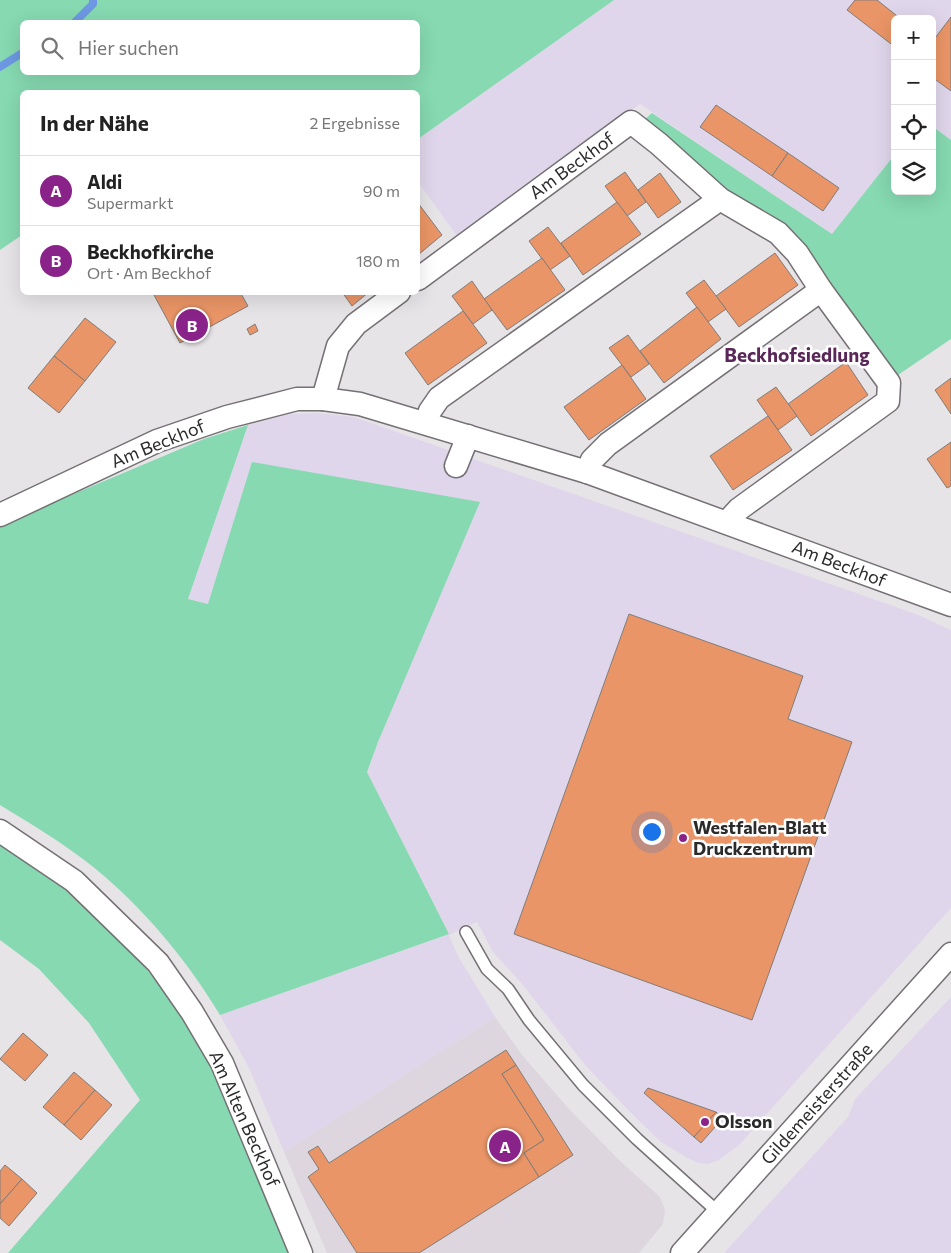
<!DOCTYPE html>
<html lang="de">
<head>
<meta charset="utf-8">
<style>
	body { margin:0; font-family:Commissioner,sans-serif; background:#f6f6f6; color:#222 }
	.controls { position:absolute; right:15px; top:15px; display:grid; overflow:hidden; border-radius:8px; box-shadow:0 5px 20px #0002 }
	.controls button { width:45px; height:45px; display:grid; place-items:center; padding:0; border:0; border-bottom:1px solid #e0e0e0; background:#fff; color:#222; font:25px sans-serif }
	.you { position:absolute; left:651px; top:831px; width:18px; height:18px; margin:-12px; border:4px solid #fff; border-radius:50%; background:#1a73e8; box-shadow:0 0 0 8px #1a73e833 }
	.badge { display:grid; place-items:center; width:32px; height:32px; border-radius:50%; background:#8a2389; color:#fff; font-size:16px; font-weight:700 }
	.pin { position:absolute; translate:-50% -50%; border:2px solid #fff; box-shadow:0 1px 5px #0006 }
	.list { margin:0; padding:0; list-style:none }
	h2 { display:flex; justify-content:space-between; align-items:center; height:65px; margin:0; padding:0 20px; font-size:21px }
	h2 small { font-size:16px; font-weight:400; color:#767676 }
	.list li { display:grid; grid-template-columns:32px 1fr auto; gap:15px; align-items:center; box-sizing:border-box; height:70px; padding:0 20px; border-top:1px solid #e0e0e0 }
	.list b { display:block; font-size:19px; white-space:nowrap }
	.list p { margin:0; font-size:16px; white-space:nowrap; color:#767676 }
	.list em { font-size:16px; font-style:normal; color:#767676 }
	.icon { flex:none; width:28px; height:28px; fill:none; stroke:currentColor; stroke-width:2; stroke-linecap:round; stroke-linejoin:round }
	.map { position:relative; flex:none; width:951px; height:1253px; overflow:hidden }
	.search { position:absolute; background:#fff; box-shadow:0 5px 20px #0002; left:20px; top:20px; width:400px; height:55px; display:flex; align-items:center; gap:12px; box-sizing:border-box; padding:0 18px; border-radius:8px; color:#767676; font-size:19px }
	.panel { position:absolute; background:#fff; box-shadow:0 5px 20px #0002; left:20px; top:90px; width:400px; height:205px; border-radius:8px }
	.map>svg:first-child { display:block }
	.built { fill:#ddd6df }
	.industrial { fill:#e0d6eb }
	.green { fill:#86d9b1; fill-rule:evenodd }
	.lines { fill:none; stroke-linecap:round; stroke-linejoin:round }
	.stream { stroke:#6e98e3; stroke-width:8 }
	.building { fill:#ea9567; stroke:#817c7a }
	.service-casing { stroke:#747074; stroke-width:14 }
	.minor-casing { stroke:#747074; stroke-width:25 }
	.service { stroke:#fff; stroke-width:11 }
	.minor { stroke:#fff; stroke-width:22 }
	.poi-dot { fill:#8a2389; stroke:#fff; stroke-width:2 }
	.labels { text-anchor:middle; stroke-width:5; stroke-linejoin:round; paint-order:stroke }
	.street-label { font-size:18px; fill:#2c2b2c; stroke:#fff }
	.poi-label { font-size:18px; font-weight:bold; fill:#2c2b2c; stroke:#fff; text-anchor:start }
	.neighbourhood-label { font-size:19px; font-weight:bold; fill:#592758; stroke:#fff }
</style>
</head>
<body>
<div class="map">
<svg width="951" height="1253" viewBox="0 0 951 1253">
	<rect width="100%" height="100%" fill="#e7e4e8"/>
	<polygon class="built" points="495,1017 522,1055 569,1109 618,1159 660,1197 665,1210 663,1224 639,1253 327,1253 284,1152"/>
	<g class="industrial">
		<polygon points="614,0 951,0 951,140 932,126 932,19 895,19 895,154 832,234 640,104 457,236 418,182 418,139"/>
		<polygon points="318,413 354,417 916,614 951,630 951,908 739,1145 719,1160 708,1164 698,1163 686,1157 661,1142 631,1113 585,1065 523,985 493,952 477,922 449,935 458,956 495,1017 284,1152 249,1068 220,1015 449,934 367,772 410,655 188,599 248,425 289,414"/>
		<polygon points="951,997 951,1253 724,1253 848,1117 855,1099"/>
	</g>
	<g class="green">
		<path d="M0,0H614L418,139V92H22V235L0,250ZM22,22H418V72H22Z"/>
		<polygon points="652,113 832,234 895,154 895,191 932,191 932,126 951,140 951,339 895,377 742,207 643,121"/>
		<path d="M248,425L188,599L208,604L252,462L480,502L378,742L367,772L449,934L220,1015C187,960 143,907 92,866C63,843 31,824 0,805V525L204,439Z"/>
		<path d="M0,845C39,870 79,896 111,930C151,970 186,1017 211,1068C241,1127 264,1191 289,1253H8L140,1100L89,1023L39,969L0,940Z"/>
	</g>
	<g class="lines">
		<g class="stream">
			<polyline points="75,22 93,4 93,0"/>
			<polyline points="0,67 22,53"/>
		</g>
	</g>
	<g class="building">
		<polygon points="855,0 877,0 901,19 895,19 895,47 847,10"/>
		<polygon points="951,17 951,91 932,77 932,42"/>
		<polygon points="716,105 788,153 772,176 700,127"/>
		<polygon points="788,153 839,188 823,211 772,176"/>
		<polygon points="625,172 646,202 627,216 605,186"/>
		<polygon points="660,173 681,202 658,218 638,190"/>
		<polygon points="617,202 641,234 583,275 561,243"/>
		<polygon points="418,203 442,235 418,255"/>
		<polygon points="548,227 570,256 550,270 529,241"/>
		<polygon points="775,253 798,285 739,327 716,296"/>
		<polygon points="542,258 565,290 507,330 484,299"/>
		<polygon points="704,280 726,309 708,322 686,293"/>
		<polygon points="472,281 492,310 473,324 452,296"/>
		<polygon points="158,292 240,292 248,306 180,343 154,295"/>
		<polygon points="342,292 369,292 352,306"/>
		<polygon points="697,307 721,339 664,383 640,351"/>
		<polygon points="463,311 487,343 428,385 405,353"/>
		<polygon points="85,318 116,342 85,381 54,356"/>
		<polygon points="255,324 258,331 250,335 247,329"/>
		<polygon points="628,335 649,364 631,377 609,348"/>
		<polygon points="54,356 85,381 59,413 28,388"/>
		<polygon points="846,362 868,395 811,436 788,404"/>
		<polygon points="622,365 646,399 589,440 564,407"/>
		<polygon points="951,378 951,414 935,390"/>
		<polygon points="776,387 797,416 778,430 757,400"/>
		<polygon points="768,416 792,450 733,490 710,456"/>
		<polygon points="951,442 951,486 947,488 927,459"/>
		<polygon points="629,614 803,676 788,719 852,742 752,1020 514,934"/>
		<polygon points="23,1033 48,1055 25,1081 0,1059"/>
		<polygon points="506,1050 516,1065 502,1074 544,1140 524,1153 539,1177 419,1253 357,1253 308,1177 319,1169 308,1152 318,1146 329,1163"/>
		<polygon points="516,1065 573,1155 539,1177 524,1153 544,1140 502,1074"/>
		<polygon points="74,1072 95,1090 64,1125 43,1107"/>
		<polygon points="648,1088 716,1112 694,1137 644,1093"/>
		<polygon points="95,1090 112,1105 81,1140 64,1125"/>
		<polygon points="716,1112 723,1118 701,1143 694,1137"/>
		<polygon points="5,1165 22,1179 0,1204 0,1171"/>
		<polygon points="22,1179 37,1193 9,1226 0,1218 0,1204"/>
	</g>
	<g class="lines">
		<defs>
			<polyline id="service" points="466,932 487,969 508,989 529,1020 583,1085 637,1139 719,1213"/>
			<g id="minor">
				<polyline points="418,279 631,122 659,144 720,199 778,233 797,253 821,290 889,383 888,401 739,509 727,522"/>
				<polyline points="323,399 338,346 356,324 399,292"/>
				<polyline points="426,423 430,411 439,398 720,199"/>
				<polyline points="456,466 468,436"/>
				<polyline points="587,472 592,460 608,444 821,290"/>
				<polyline points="0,515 157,441 227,417 297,399 323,399 360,404 587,472 951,605"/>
				<polyline points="0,831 74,881 158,963 192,1012 222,1063 301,1253"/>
				<polyline points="682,1253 951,954"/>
			</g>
		</defs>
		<use href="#service" class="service-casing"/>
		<use href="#minor" class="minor-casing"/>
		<use href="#service" class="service"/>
		<use href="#minor" class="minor"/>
	</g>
	<g class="poi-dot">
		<circle cx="683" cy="838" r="5"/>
		<circle cx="705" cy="1122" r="5"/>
	</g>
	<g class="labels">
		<g class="street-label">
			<text transform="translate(572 166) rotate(-36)" y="6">Am Beckhof</text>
			<text transform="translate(158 444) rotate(-22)" y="6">Am Beckhof</text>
			<text transform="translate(839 564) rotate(21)" y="6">Am Beckhof</text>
			<text transform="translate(817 1104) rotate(-48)" y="6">Gildemeisterstraße</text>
			<text transform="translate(244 1119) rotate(66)" y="6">Am Alten Beckhof</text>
		</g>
		<g class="poi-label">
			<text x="693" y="834">Westfalen-Blatt<tspan x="693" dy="21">Druckzentrum</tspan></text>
			<text x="715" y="1128">Olsson</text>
		</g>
		<g class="neighbourhood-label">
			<text x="797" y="362">Beckhofsiedlung</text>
		</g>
	</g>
</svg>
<div class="controls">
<button>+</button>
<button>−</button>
<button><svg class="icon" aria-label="locate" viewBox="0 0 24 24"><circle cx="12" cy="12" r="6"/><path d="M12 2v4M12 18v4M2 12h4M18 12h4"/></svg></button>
<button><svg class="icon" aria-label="layers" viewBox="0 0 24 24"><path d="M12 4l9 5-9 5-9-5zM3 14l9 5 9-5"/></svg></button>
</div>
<div class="you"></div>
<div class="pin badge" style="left:505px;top:1146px">A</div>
<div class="pin badge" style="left:192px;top:325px">B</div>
<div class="search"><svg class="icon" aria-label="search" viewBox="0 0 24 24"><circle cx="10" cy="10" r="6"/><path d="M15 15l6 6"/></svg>Hier suchen</div>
<section class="panel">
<h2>In der Nähe<small>2 Ergebnisse</small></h2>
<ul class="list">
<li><span class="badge">A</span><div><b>Aldi</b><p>Supermarkt</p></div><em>90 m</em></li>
<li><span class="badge">B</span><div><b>Beckhofkirche</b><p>Ort · Am Beckhof</p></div><em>180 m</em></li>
</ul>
</section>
</div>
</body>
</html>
